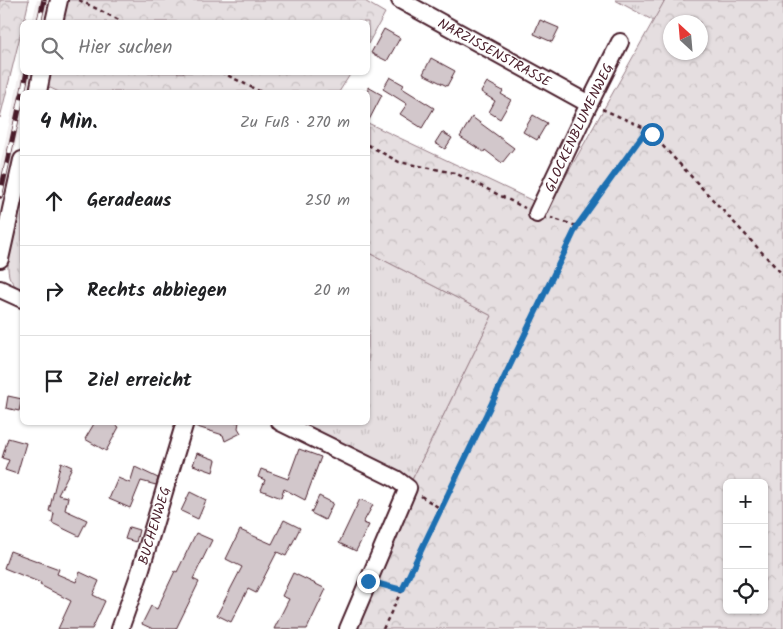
<!DOCTYPE html>
<html lang="de">
<head>
<meta charset="utf-8">
<style>
	body { margin:0; font-family:Kalam,sans-serif; background:#f6f6f6; color:#202124 }
	.controls { position:absolute; right:15px; bottom:15px; display:grid; overflow:hidden; border-radius:8px; box-shadow:0 1px 4px #0004 }
	.controls button { width:45px; height:45px; display:grid; place-items:center; padding:0; border:0; border-bottom:1px solid #e0e0e0; background:#fff; color:#202124; font:25px sans-serif }
	.compass { position:absolute; left:663px; top:15px; width:45px; height:45px; border-radius:50%; background:#fff; box-shadow:0 1px 4px #0004; rotate:334deg }
	.stop { position:absolute; width:15px; height:15px; margin:-11px; border:4px solid #1f6fb2; border-radius:50%; background:#fff }
	.stop.end { background:#1f6fb2; border-color:#fff; box-shadow:0 1px 5px #0008 }
	.list { margin:0; padding:0; list-style:none }
	h2 { display:flex; justify-content:space-between; align-items:center; height:65px; margin:0; padding:0 20px; font-size:21px }
	h2 small { font-size:16px; font-weight:400; color:#757577 }
	.list li { display:grid; grid-template-columns:32px 1fr auto; gap:15px; align-items:center; box-sizing:border-box; height:90px; padding:0 20px; border-top:1px solid #e0e0e0 }
	.list b { display:block; font-size:19px; white-space:nowrap }
	.list em { font-size:16px; font-style:normal; color:#757577 }
	.icon { flex:none; width:28px; height:28px; fill:none; stroke:currentColor; stroke-width:2; stroke-linecap:round; stroke-linejoin:round }
	.map { position:relative; flex:none; width:783px; height:629px; overflow:hidden }
	.search { position:absolute; background:#fff; box-shadow:0 1px 4px #0004; left:20px; top:20px; width:350px; height:55px; display:flex; align-items:center; gap:12px; box-sizing:border-box; padding:0 18px; border-radius:8px; color:#757577; font-size:19px }
	.panel { position:absolute; background:#fff; box-shadow:0 1px 4px #0004; left:20px; top:90px; width:350px; height:335px; border-radius:8px }
	.map>svg:first-child { display:block }
	.built { fill:#f2eeef }
	.grass { fill:url(#grass-tufts); stroke:#987e86 }
	.forest { fill:url(#forest-crowns); stroke:#987e86; fill-rule:evenodd }
	.building { fill:#d2c7cb; stroke:#4a1f2b }
	.lines { fill:none; stroke-linecap:round; stroke-linejoin:round }
	.minor-casing { stroke:#4a1f2b; stroke-width:20 }
	.path { stroke:#4a1f2b; stroke-width:2.5; stroke-dasharray:4 4; stroke-linecap:butt }
	.minor { stroke:#fff; stroke-width:16 }
	.rail-casing { stroke:#4a1f2b; stroke-width:5.5 }
	.rail { stroke:#fff; stroke-width:4; stroke-dasharray:11; stroke-linecap:butt }
	.route { stroke:#1f6fb2; stroke-width:6 }
	.labels { text-anchor:middle; stroke-width:4; stroke-linejoin:round; paint-order:stroke }
	.street-label { font-size:14px; fill:#4a1f2b; stroke:#fff }
</style>
</head>
<body>
<div class="map">
<svg width="783" height="629" viewBox="0 0 783 629">
	<defs>
		<pattern id="grass-tufts" width="24" height="20" patternUnits="userSpaceOnUse" patternTransform="scale(1.25)"><rect width="24" height="20" fill="#e5dee0"/><path d="M3 7l-1-3M5 7V3M7 7l1-3M15 17l-1-3M17 17v-4M19 17l1-3" fill="none" stroke="#c6bec0"/></pattern>
		<pattern id="forest-crowns" width="20" height="18" patternUnits="userSpaceOnUse" patternTransform="scale(1.25)"><rect width="20" height="18" fill="#e5dee0"/><path d="M2 6a3 3 0 1 1 6 0M12 15a3 3 0 1 1 6 0" fill="none" stroke="#c6bec0"/></pattern>
	</defs>
	<rect width="100%" height="100%" fill="#fff"/>
	<filter id="ink" filterUnits="userSpaceOnUse"><feTurbulence type="fractalNoise" baseFrequency=".02" numOctaves="2"/><feDisplacementMap in="SourceGraphic" scale="10" xChannelSelector="R" yChannelSelector="G"/><feConvolveMatrix kernelMatrix="1 2 1 2 8 2 1 2 1" color-interpolation-filters="sRGB"/></filter>
	<g filter="url(#ink)">
		<g class="built">
			<polygon points="37,0 49,0 44,22 32,22"/>
			<polygon points="22,64 22,72 33,73 28,92 22,92 22,119 0,215 0,166"/>
		</g>
		<g class="grass">
			<polygon points="615,0 665,0 654,21"/>
			<path d="M22,189V291C17,288 11,282 9,276C4,255 18,212 22,189Z"/>
			<polygon points="368,252 492,316 411,482 290,423 368,422"/>
		</g>
		<g class="forest">
			<polygon points="0,0 29,0 24,22 22,22 22,28 0,118"/>
			<polygon points="64,0 363,0 385,13 368,44 368,22 59,22"/>
			<path d="M665,0H783V629H348L411,482L492,316L368,252V123L548,208ZM670,22H700V52H670ZM727,483H764V610H727Z"/>
			<polygon points="48,72 351,73 339,92 59,92 46,86"/>
		</g>
		<g class="building">
			<polygon points="540,20 559,28 552,42 534,34"/>
			<polygon points="384,29 400,38 387,61 371,53"/>
			<polygon points="431,58 455,71 447,86 423,74"/>
			<polygon points="390,77 404,85 402,88 434,108 422,128 400,114 407,104 383,89"/>
			<polygon points="487,82 503,91 501,94 511,100 500,119 489,112 495,101 481,92"/>
			<polygon points="368,87 382,95 368,122"/>
			<polygon points="533,115 547,123 537,140 523,132"/>
			<polygon points="472,117 514,148 502,163 485,150 484,152 460,137"/>
			<polygon points="442,132 452,138 445,149 435,143"/>
			<polygon points="8,396 22,399 19,411 6,408"/>
			<polygon points="95,422 111,422 119,427 106,451 85,439"/>
			<polygon points="195,422 239,422 238,428 241,433 225,441 223,435 194,426"/>
			<polygon points="8,438 26,443 17,474 5,470 9,460 2,458"/>
			<polygon points="299,449 321,457 305,500 284,489 281,498 261,490 265,480 258,477 261,469 288,479"/>
			<polygon points="197,453 216,460 213,472 193,465"/>
			<polygon points="61,462 72,467 58,495 68,497 65,510 87,520 79,536 52,523 54,513 49,511"/>
			<polygon points="135,467 158,478 156,485 141,481 130,508 109,499 118,478 130,483"/>
			<polygon points="190,492 206,500 198,519 181,511"/>
			<polygon points="319,496 333,503 325,520 311,513"/>
			<polygon points="360,499 373,505 363,523 369,525 356,551 339,543"/>
			<polygon points="284,520 300,528 286,556 277,552 256,593 248,589 231,622 217,615 242,567 226,559 240,530 272,544"/>
			<polygon points="129,527 139,530 136,542 125,539"/>
			<polygon points="196,533 212,540 193,579 199,582 176,629 153,629 142,624 151,606 157,609 175,571 177,572"/>
			<polygon points="10,551 59,569 57,574 76,582 80,572 99,581 93,595 105,601 92,629 58,629 71,601 40,585 41,583 4,568"/>
			<polygon points="293,573 326,589 307,629 274,629 289,599 282,596"/>
		</g>
		<g class="lines">
			<defs>
				<g id="minor">
					<path id="s1" d="M400,0L589,104"/>
					<polyline points="54,22 59,0"/>
					<polyline points="38,92 42,72"/>
					<path id="s2" d="M537,214L589,104L620,42"/>
					<polyline points="0,259 22,160"/>
					<polyline points="0,289 22,299"/>
					<polyline points="280,422 396,479 408,488 348,629"/>
					<path id="s3" d="M120,629L139,575L185,422"/>
				</g>
			</defs>
			<use href="#minor" class="minor-casing"/>
			<g class="path">
				<polyline points="79,0 123,22"/>
				<polyline points="221,72 261,92"/>
				<polyline points="602,109 647,129 783,275"/>
				<polyline points="368,145 399,162 455,173 525,208"/>
				<polyline points="577,226 647,129"/>
				<polyline points="421,496 441,509"/>
				<polyline points="382,585 402,590"/>
				<polyline points="383,629 577,226 551,218"/>
			</g>
			<use href="#minor" class="minor"/>
			<defs>
				<g id="rail">
					<polyline points="39,22 44,0"/>
					<polyline points="23,92 27,72"/>
					<polyline points="0,196 22,95"/>
				</g>
			</defs>
			<use href="#rail" class="rail-casing"/>
			<use href="#rail" class="rail"/>
		</g>
	</g>
	<g class="lines" filter="url(#ink)">
		<polyline class="route" points="368,581 402,590 577,226 647,129 652,134"/>
	</g>
	<g class="labels">
		<g class="street-label">
			<text dy="5" stroke="none"><textPath href="#s1" startOffset="108">NARZISSENSTRASSE</textPath></text>
			<text dy="5" stroke="none"><textPath href="#s2" startOffset="96">GLOCKENBLUMENWEG</textPath></text>
			<text dy="5" stroke="none"><textPath href="#s3" startOffset="109">BUCHENWEG</textPath></text>
		</g>
	</g>
</svg>
<div class="controls">
<button>+</button>
<button>−</button>
<button><svg class="icon" aria-label="locate" viewBox="0 0 24 24"><circle cx="12" cy="12" r="6"/><path d="M12 2v4M12 18v4M2 12h4M18 12h4"/></svg></button>
</div>
<svg class="compass" viewBox="-18 -18 36 36"><path d="M0-13l5 13h-10z" fill="#e53935"/><path d="M0 13l5-13h-10z" fill="#757577"/></svg>
<div class="stop" style="left:652px;top:134px"></div>
<div class="stop end" style="left:368px;top:581px"></div>
<div class="search"><svg class="icon" aria-label="search" viewBox="0 0 24 24"><circle cx="10" cy="10" r="6"/><path d="M15 15l6 6"/></svg>Hier suchen</div>
<section class="panel">
<h2>4 Min.<small>Zu Fuß · 270 m</small></h2>
<ul class="list">
<li><svg class="icon" aria-label="ahead" viewBox="0 0 24 24"><path d="M12 20V5M6 11l6-6 6 6"/></svg><div><b>Geradeaus</b></div><em>250 m</em></li>
<li><svg class="icon" aria-label="right" viewBox="0 0 24 24"><path d="M7 20v-9h11M14 6l5 5-5 5"/></svg><div><b>Rechts abbiegen</b></div><em>20 m</em></li>
<li><svg class="icon" aria-label="arrive" viewBox="0 0 24 24"><path d="M6 21V4h12l-3 4 3 4H6"/></svg><div><b>Ziel erreicht</b></div></li>
</ul>
</section>
</div>
</body>
</html>
